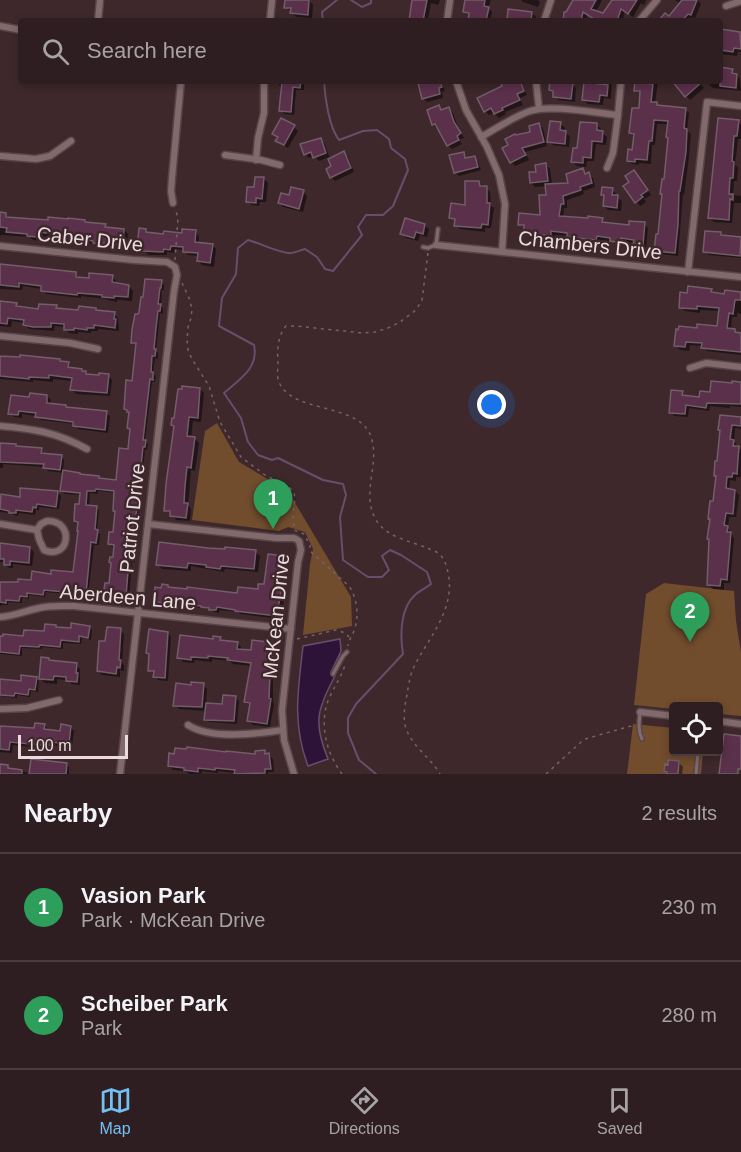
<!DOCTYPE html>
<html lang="en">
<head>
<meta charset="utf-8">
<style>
	body { margin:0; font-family:Helvetica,sans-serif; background:#3a2b2e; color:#f1f3f6 }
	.controls { position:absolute; right:18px; bottom:18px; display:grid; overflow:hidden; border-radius:6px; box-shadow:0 3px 9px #0003 }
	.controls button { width:54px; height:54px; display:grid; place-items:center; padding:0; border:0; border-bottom:2px solid #493c3f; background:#2e1e21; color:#f1f3f6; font:30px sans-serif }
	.scale { position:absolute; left:18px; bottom:15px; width:110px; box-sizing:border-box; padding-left:6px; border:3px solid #eadcde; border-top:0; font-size:16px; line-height:21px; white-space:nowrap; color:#eadcde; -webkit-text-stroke:4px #3e282c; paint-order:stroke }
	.you { position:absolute; left:492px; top:405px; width:21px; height:21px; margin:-15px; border:4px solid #fff; border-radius:50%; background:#1a73e8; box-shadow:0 0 0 9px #1a73e833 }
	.badge { display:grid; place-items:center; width:39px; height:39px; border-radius:50%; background:#71c1f5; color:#fff; font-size:20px; font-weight:700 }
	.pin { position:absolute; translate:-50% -50px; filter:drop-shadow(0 2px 3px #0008) }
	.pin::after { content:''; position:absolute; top:32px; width:21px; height:18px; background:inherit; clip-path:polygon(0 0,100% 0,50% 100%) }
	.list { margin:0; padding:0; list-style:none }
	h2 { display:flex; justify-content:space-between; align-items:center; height:78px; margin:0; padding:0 24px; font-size:26px }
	h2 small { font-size:20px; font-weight:400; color:#a7a2a5 }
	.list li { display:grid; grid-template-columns:39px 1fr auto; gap:18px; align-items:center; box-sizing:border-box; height:108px; padding:0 24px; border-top:2px solid #493c3f }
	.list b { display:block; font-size:22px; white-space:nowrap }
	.list p { margin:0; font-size:20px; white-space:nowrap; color:#a7a2a5 }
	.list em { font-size:20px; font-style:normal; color:#a7a2a5 }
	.icon { flex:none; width:33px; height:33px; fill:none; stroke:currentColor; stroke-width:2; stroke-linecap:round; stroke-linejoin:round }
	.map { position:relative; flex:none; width:741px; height:774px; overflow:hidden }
	.search { position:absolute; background:#2e1e21; box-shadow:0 3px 9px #0003; left:18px; right:18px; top:18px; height:66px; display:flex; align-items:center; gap:15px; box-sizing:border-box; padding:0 21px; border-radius:6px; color:#a7a2a5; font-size:22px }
	.sheet { height:294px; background:#2e1e21 }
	nav { display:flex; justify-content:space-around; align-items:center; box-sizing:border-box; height:84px; border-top:2px solid #493c3f; background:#2e1e21; font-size:16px; color:#a7a2a5 }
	nav a { display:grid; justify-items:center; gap:3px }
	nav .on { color:#71c1f5 }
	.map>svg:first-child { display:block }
	.green { fill:#714c2d }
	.water { fill:#2e1338; stroke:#664f6a; stroke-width:1.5 }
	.shadow { fill:#0007 }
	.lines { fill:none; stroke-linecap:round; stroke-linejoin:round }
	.stream { stroke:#664f6a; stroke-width:2 }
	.building { fill:#5b304b; stroke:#725d69; stroke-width:1.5 }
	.lane-casing { stroke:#574649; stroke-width:6 }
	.street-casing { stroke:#574649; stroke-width:9 }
	.path { stroke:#766366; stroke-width:1.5; stroke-dasharray:3 4.5; stroke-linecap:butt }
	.lane { stroke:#82696c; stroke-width:3 }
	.street { stroke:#82696c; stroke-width:6 }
	.labels { text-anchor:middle; stroke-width:5; stroke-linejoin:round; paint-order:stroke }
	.street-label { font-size:20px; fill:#eadcde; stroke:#3e282c }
</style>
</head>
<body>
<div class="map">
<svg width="741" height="774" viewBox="0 0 741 774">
	<rect width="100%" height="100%" fill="#3e282c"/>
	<g class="green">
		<polygon points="217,423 239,462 288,491 351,597 352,626 303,635 310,564 313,549 305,532 288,527 279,531 192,520 205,431"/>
		<polygon points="664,583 734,591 736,621 741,652 741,716 719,714 718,706 674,706 673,709 634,705 646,594"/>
		<polygon points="633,724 673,728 674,752 703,752 701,774 627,774"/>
	</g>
	<path class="water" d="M340,639L341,651L331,672L335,676C317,709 313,723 328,759L308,766C292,724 298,690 303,646Z"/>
	<g class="shadow">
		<polygon points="287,0 309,0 313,5 312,18 296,17 286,7"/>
		<polygon points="411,0 440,0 438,5 431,3 428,19 430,21 411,21 413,5 411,3"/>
		<polygon points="467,0 491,0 488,8 492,12 490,21 469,21 469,15 465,11"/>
		<polygon points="521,0 538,0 540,2 538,7 523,2"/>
		<polygon points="575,0 602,0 596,12 604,15 614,0 646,0 644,5 641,3 633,17 625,11 622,21 595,21 595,20 587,15 586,21 560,21 560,19 565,20"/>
		<polygon points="675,0 698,0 701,4 695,18 692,17 689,21 660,21 669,18 681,4"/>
		<polygon points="532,13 536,17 535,21 504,21 504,20 508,20"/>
		<polygon points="720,30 741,34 741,52 738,52 737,56 720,54"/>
		<polygon points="720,69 732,70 736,74 740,79 741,91 713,88 709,84 710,81 720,81"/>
		<polygon points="280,81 304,81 304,90 296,90 294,115 284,114 281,110 282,88 279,85"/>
		<polygon points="419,81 441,81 445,91 442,92 443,98 427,102 423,98"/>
		<polygon points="510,81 521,82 527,95 520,98 523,105 505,112 506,114 499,118 494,113 489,115 485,111 504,86"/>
		<polygon points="552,81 573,81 573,85 576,88 575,102 558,100 551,90"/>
		<polygon points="590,81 612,81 611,99 604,98 603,105 588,104 583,100"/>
		<polygon points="636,81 658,81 655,104 659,107 685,109 689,113 687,131 691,134 689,157 684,195 683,194 678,256 660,254 656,250 659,236 670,139 669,124 657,124 655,145 652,145 651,164 639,163 639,165 632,164 628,160 634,151 635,137 631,133 640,110 642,94 635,90"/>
		<polygon points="674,81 698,81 704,88 690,100"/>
		<polygon points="439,107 443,111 449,109 453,113 458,127 464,138 459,140 462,144 452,149 448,145 439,128 437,129 433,124"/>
		<polygon points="738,121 741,124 741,139 738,139 735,165 738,167 737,181 734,181 733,195 741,196 741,203 734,203 732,223 714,222 710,218"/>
		<polygon points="539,124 543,129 547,146 525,152 529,160 515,166 511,162"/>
		<polygon points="561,124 565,128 564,132 570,136 569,147 553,145 549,141"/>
		<polygon points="597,125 601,129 601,132 607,137 606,145 596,144 594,161 587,161 586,167 577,166 573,162 578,150"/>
		<polygon points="294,127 298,131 288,148 277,141 278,139 274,134"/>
		<polygon points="321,140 325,144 330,159 344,153 348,157 354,172 335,181 331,177 333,167 329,157 319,161 314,156 309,158 305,154"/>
		<polygon points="463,153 468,159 474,158 478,162 481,170 459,176 455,172"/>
		<polygon points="546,165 550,169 552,185 570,184 583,170 593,178 595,187 583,191 584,194 567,200 567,208 564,208 563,218 602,220 607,224 630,227 644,224 648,228 646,249 639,248 635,243 625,242 625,246 616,245 612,241 600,240 600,244 573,241 568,236 555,235 554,239 529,236 525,232 526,228 520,224 542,217 547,196 547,186 535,187 531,183 537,173"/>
		<polygon points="638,176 651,195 644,199 646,202 640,206 625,186"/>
		<polygon points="264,179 268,183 266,202 260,202 259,206 252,205 247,201"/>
		<polygon points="479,182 490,192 491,206 494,208 491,228 485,228 485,232 460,229 456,225 456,222 450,217 467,207"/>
		<polygon points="612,189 616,194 616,197 622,201 621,211 608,210 604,206 605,197 603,195"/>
		<polygon points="303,192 307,196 303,212 283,207 279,203 290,197"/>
		<polygon points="0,214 6,215 10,219 85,221 88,224 105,225 108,228 124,230 128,234 126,248 107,246 107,248 98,247 96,244 80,243 80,245 59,243 55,237 41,236 41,241 33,240 30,237 1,235 0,237"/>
		<polygon points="424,225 429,229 427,237 420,235 418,241 406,238 402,234"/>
		<polygon points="145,230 149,234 183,235 195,231 199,236 199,244 212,245 216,249 214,267 202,265 198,261 199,256 188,255 184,250 174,249 174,253 167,252 167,255 149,255 139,247"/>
		<polygon points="720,234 723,237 741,238 741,258 709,255 704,251"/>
		<polygon points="0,265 76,274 80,279 112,277 116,281 116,284 129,286 133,291 132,301 117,300 117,302 108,300 106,299 81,296 81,298 46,294 42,289 23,286 22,290 0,289"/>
		<polygon points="161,282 164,285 164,290 162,290 161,306 163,308 163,314 160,313 156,351 158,353 158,359 155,358 153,374 156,376 155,382 152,382 145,442 148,444 147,450 145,449 137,528 136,528 134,543 136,545 135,558 135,562 132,562 129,598 125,597 124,601 108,598 105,595 110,585 115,547 112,547 109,544 114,534 116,512 114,510 116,493 98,491 98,494 90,493 89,507 96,507 99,510 97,531 100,534 99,545 94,545 88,596 46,592 45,597 29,595 29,599 22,598 22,603 8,602 8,605 1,605 0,607 0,584 32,582 52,575 75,573 79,524 75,521 81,506 82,495 65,494 62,491 64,473 48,471 45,467 3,464 3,468 0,468 0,444 17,448 41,450 44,455 61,457 64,460 63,472 98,477 101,480 117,482 129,450 133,382 137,345 132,342 138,316"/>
		<polygon points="711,290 715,294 741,293 741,314 737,313 737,317 732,317 731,330 741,334 741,355 707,351 703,346 690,345 689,351 680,350 676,346 698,329 718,328 720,311 700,310 700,313 685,311 680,307"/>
		<polygon points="0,302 16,305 19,308 40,311 56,307 58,309 80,311 95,309 98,312 114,314 118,318 119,331 98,329 98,331 91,331 91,333 78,332 78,334 69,333 65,329 65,327 55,326 54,331 29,329 25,325 25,323 12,321 11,327 0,326"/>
		<polygon points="0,355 3,355 6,358 60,361 62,363 68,363 72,369 82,370 89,376 108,376 112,380 110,396 76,394 72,390 73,381 53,379 53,382 33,380 33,382 0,379"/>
		<polygon points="741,383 741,407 730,406 730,408 710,406 709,411 689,408 688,417 674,416 671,412 682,392 686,397 701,398 733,385"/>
		<polygon points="200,389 204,393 201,422 193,421 191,438 195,439 199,443 195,471 191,470 188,505 191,509 190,521 176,520 172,514 166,510 175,427 173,425"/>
		<polygon points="47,396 51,400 50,405 66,407 67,408 106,413 110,416 108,433 78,429 75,424 41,420 36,416 22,414 22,418 14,417 10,413 31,399"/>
		<polygon points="741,419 741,429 735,428 734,442 737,445 737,448 741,450 741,477 736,477 736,481 730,480 729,490 735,491 739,495 736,517 729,517 728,528 734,538 730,583 724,583 724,590 713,589 709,585 711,520 709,518 715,503 721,431"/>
		<polygon points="22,490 58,493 61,496 59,509 39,507 39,510 36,510 35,515 19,513 18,516 14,515 11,513 0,512 0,496 21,498"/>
		<polygon points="0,545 30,548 34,552 32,566 13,564 13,568 9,568 5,564 5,562 0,562"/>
		<polygon points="256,552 260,556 258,572 225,569 224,572 191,566 191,571 162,569 158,565"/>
		<polygon points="283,557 286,560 285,580 288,583 287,587 286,587 281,619 240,614 238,612 220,610 219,613 214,612 212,610 205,608 158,605 155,601 169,589 238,594 259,591 265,586"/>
		<polygon points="55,626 57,628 72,630 89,627 92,630 91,640 82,638 81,644 63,643 63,649 42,647 42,649 22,648 22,656 0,654 0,637 25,637 45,633"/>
		<polygon points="120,630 124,634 122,663 124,665 124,671 120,670 120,677 102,675 98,671 106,643"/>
		<polygon points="168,633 171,637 168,681 158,680 155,677 155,674 149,670 151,656 147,653"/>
		<polygon points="220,638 224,642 238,643 241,647 241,651 252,652 275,644 278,648 273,682 273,702 274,704 270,727 253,725 249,721 250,706 246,702 253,666 233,664 230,661 212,659 212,662 195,660 194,663 183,662 179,658"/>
		<polygon points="48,659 51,661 76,665 80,669 80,685 72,684 67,680 57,679 57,684 45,683 41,679"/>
		<polygon points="36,678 39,681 38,692 31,691 30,697 17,695 17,698 0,696 0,680 22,682"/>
		<polygon points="203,685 207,689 206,704 224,706 236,698 239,701 237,724 209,722 206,719 206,711 179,709 175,705 192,687"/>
		<polygon points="44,725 48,729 48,731 62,733 70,727 74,731 72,747 53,745 53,749 13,745 12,753 0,752 0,728 35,729"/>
		<polygon points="264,752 273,759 274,772 268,772 268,774 236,774 236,773 218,771 218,773 202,771 201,774 189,774 186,771 173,770 169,766 257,756"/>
		<polygon points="679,763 683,767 682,774 668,774"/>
		<polygon points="67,764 69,767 69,774 0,774 0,765 7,766 10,770 31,773"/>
	</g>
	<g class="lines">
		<g class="stream">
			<polyline points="351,0 362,7 371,3 371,0"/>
			<polyline points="323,21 322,12 337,0"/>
			<path d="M324,81C325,98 329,127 339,140L363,131L377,130L389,139L391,148L405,159L408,170L393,206L383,215H366L358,227L362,235L333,271L325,269L317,257L305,249C300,250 295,253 290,253C279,253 260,243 248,240L238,248L236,274L222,298L219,326L254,345C259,368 240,379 224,393L241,418L248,442L258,455L272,460L278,458L323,480L343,484L346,495L340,517L343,560L368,577H382L389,570L382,556L390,550L401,555L427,572L431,584C426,588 419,591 415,595C400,608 400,636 403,654L356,704L348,718V733L359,760L376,774"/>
		</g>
	</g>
	<g class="building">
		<polygon points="285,0 309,0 308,15 290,13 291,8 284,8"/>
		<polygon points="412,0 427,0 423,21 409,21"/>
		<polygon points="465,0 485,0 484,6 489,7 486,21 468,21 469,13 463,12"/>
		<polygon points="573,0 596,0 591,9 603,13 612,0 637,0 628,14 621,9 617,21 593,21 594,19 583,12 581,21 563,21 564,12 566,12"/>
		<polygon points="682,0 697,0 691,15 688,14 682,21 658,21 665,13 669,16"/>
		<polygon points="508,9 532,12 531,21 507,21"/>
		<polygon points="720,29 740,32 741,49 734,48 733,52 720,50"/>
		<polygon points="720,67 733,69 732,73 737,74 736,88 720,86"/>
		<polygon points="282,81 301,81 300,88 293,87 291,112 279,111"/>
		<polygon points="426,81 440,81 442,87 439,88 440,94 422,99 418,83"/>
		<polygon points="506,81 520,81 524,91 517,94 520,100 502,108 503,110 494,114 491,108 484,112 477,98 502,86 501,83"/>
		<polygon points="550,81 573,83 571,99 553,97 553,91 549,90"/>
		<polygon points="635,81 643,81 643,83 653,84 651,102 657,102 657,105 686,108 684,128 687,129 686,152 680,191 679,191 678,225 675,253 654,251 656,234 658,234 662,194 660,194 662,179 664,179 668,138 666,137 668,121 654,120 652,141 649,141 647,160 635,159 635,162 627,161 628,149 632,150 634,134 629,133 632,108 639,108 640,91 634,91"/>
		<polygon points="672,81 703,81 685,97"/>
		<polygon points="584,82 608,85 607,96 600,95 599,102 582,100"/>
		<polygon points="439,105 441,110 449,107 454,122 461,133 457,136 459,140 447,146 435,124 432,125 427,110"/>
		<polygon points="281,118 295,125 284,145 275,141 278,137 272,134"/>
		<polygon points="718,118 739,120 737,136 734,136 732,161 734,162 733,178 730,178 729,194 733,194 733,200 730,199 729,220 708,218"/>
		<polygon points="550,121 561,122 560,130 566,131 565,144 547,142"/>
		<polygon points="580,122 597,123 597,130 603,131 602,142 592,141 591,158 583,157 583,163 571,162 573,148 577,148"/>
		<polygon points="539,123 544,142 522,148 526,155 510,163 502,148 508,145 505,139 515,134 516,135 530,132 529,126"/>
		<polygon points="321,138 326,153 313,158 311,152 304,155 300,144"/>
		<polygon points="344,151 351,168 330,178 326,169 331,166 328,159"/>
		<polygon points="464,152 465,158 475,156 478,167 454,173 449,155"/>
		<polygon points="546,163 548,181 530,183 529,172 536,172 535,165"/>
		<polygon points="583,168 585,174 589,172 592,183 580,187 581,190 563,196 564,204 561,204 559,216 588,218 588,216 603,218 602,222 629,225 629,221 645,222 643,245 633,244 634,240 621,238 621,243 610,241 610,238 597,236 596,240 567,237 567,233 551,231 551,236 524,233 524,225 518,225 519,213 540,215 539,195 546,195 545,184 568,183 566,174"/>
		<polygon points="634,170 648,190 641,195 643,197 635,203 623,186 629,182 625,176"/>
		<polygon points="255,177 264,177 262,199 256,198 256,203 246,202 247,187 254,187"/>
		<polygon points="465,181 479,181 480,186 487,186 487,203 490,203 488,225 482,224 481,228 454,226 455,219 449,218 451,203 465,205"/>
		<polygon points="291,187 304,190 299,209 278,203 281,193 289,195"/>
		<polygon points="602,187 613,188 612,195 618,195 617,208 603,206 604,195 601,195"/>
		<polygon points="0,212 6,213 6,217 48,220 48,217 68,219 68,218 85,220 85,222 106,224 105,227 124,229 123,245 103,243 103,244 93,243 93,241 77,239 77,242 53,239 54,234 38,232 37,237 27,236 27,234 6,232 7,228 0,227"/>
		<polygon points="405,218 425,224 423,234 416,232 414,238 400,234"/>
		<polygon points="139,228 146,229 146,232 163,234 164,231 182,233 182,229 196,230 195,242 213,244 210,263 197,261 198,253 183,252 183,247 171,246 170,250 164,249 163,252 143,251 143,248 137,248"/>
		<polygon points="705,231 721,232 721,235 741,237 740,256 703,252"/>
		<polygon points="0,264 76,272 76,277 89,278 89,273 113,275 112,282 129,285 128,297 114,296 114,298 102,297 102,295 78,293 77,295 41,291 41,286 19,283 19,287 0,285"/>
		<polygon points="145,279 162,280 161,288 160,288 158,304 161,304 160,311 158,311 156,328 154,349 156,349 155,356 152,356 151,372 153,372 153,380 150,379 143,440 146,440 145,447 143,447 135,526 133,526 132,541 134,541 133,554 132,560 129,560 126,596 122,595 122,599 103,596 105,583 109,583 111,563 109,562 110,557 113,557 114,545 108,544 109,532 113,532 115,511 113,511 114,491 96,489 95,491 87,491 86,505 97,506 95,529 98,530 96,543 91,542 86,594 44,590 43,595 27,593 27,597 20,596 19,601 6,600 6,603 0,602 0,582 18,582 18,579 31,580 32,571 51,574 51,570 73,572 78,531 77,531 78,522 74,521 75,504 79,504 80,493 60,491 63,470 80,473 80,474 99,476 99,478 116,480 119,448 128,449 130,429 127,428 129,412 127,412 127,410 124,409 125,394 126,380 132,381 136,343 131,343 132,329 135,314 138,314 139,312 141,297 143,297"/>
		<polygon points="688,286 712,289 711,292 724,294 725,290 741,292 741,300 735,300 733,314 729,313 727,328 735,329 735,332 741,333 741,352 701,348 702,343 686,342 685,347 674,346 676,329 678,330 679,326 697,328 697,324 717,326 719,308 697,306 697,309 679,308 680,292 687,293"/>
		<polygon points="0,301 17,303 16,306 38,309 39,304 57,305 56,308 78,310 79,306 96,308 96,310 115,312 114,319 116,319 115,328 94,325 94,328 87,328 87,330 74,328 74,330 64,330 64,324 51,323 51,327 33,327 23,325 24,320 8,318 7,324 0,323"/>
		<polygon points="20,355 60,359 60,361 69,362 68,367 82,369 82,371 86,371 86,374 99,375 99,373 109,374 107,393 70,390 72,378 49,375 49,378 29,377 29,379 0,376 0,356 20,357"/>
		<polygon points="711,381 732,383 732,381 741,382 741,404 707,403 706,408 686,405 685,414 669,413 671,390 683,391 682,395 699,397 700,391 710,392"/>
		<polygon points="182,386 200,388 198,418 189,417 187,436 195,437 191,468 187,467 185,486 184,503 188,503 186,518 170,516 170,511 164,511 166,484 174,426 171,425 172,418 174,418 178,389 182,389"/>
		<polygon points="30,393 47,395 47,403 66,405 66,407 107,411 105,430 73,426 73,422 35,417 36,413 19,411 18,415 8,414 11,395 29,397"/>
		<polygon points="720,415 741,417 741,426 732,425 730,439 734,440 733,446 739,446 737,474 733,473 732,477 727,477 726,488 735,490 733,514 726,513 724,525 728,526 727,532 731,532 727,580 721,579 720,586 707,585 709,539 707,539 710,519 708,519 710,501 713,501 716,476 714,476 715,461 717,461 720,430 718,430"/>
		<polygon points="0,443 16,444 16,446 42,448 41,453 62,455 60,470 43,468 44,464 0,462"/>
		<polygon points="20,488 58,491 56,507 37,504 36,508 33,507 32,512 16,510 16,513 9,513 9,511 0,509 1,494 20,497"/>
		<polygon points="159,542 208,548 225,549 225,547 256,550 254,569 221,566 220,569 206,567 206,565 188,563 187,568 156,565"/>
		<polygon points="0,543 30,547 29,563 10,561 10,565 4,565 4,559 0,559"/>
		<polygon points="268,554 284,556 282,578 285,578 284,585 282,585 277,616 235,611 235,610 217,607 216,610 209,610 209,608 201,607 201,606 153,602 155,587 161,588 162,584 168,585 168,587 187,589 187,587 228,592 237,593 238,587 258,589 258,584 264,584"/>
		<polygon points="71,623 90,626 88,638 79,636 79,642 61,640 60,647 40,645 39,647 20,646 19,654 0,652 0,636 3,636 3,634 23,636 24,630 44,631 45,624 56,625 56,627 71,628"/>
		<polygon points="107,627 121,628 119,660 121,660 120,668 117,667 116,674 97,671 99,641 105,641"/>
		<polygon points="149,629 168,632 165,678 153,677 154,671 148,671 149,654 146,653"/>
		<polygon points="180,635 213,639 213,636 221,637 220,640 238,642 237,649 251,650 252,640 275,643 270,677 269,698 271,699 267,724 247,721 250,703 244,702 251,663 227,660 228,658 208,656 208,658 191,657 191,660 177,658"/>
		<polygon points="41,657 49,658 49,660 58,661 77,663 76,673 78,673 77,682 66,681 66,677 54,676 53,680 39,679"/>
		<polygon points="21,675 37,677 35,690 29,689 28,695 15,693 14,696 0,695 0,679 21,681"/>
		<polygon points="191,682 204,683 202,707 173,706 176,683 191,685"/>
		<polygon points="223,695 236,696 234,721 204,720 206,703 222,704"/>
		<polygon points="35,723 45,724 44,729 60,731 61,724 71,726 69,744 50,742 50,746 10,742 9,750 0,749 0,726 34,728"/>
		<polygon points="724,734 741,736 741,769 738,769 738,774 719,774"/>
		<polygon points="187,747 226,752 226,751 255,754 255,751 265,750 265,754 269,753 271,769 265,769 265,773 234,774 235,770 215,768 215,770 198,768 198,772 184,770 184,768 168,766 169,753 174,754 175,748 186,749"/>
		<polygon points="31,759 67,763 66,774 29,774"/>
		<polygon points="668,760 679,761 678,774 667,774 667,772 664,771 665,764 668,765"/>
		<polygon points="0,764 8,765 8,768 22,770 22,774 0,774"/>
	</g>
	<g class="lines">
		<defs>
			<g id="lane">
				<polyline points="423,247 428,248 436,245 438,229"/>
				<polyline points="333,674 343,656 347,652"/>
				<path d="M640,712C639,722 638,731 642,739"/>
				<polyline points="696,774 698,752"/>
			</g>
			<g id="street">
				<polyline points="726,6 741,1"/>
				<polyline points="98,21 100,0"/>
				<polyline points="270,21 272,0"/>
				<polyline points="447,21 450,0"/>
				<polyline points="544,21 551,0"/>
				<polyline points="639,21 657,0"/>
				<polyline points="0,26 21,30"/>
				<polyline points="456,81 466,110 487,147 499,175 505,204 502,252"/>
				<polyline points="536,81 539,109"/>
				<path d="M481,137C497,128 513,117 530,111C550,104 596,113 618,115L621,81"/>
				<polyline points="225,155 261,160 280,165"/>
				<polyline points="0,156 36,159 50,156 71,141"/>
				<polyline points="256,160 258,138 264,113 264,81"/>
				<polyline points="607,168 613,153 618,115"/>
				<polyline points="173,203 171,191 172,178 181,81"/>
				<polyline points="436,245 741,277"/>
				<polyline points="0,246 134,260 167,262 175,267 177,275 174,291 120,774"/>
				<polyline points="688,272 707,102 741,106"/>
				<polyline points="0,336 70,343 98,349"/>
				<polyline points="690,368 706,363 741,367"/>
				<path d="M0,426C34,429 56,432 87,449"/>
				<path d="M47,521C75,520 70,561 44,550L39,539L37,530L41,524Z"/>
				<polyline points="0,524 37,530"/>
				<polyline points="148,524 277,538 294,538 299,541 301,550 298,562 282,710 284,740 294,774"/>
				<path d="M0,617C14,616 25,611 39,608C50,605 62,606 74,606L291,629"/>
				<polyline points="0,709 27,708 59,700"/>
				<polyline points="640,712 674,716"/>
				<polyline points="718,721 741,724"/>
				<path d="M188,725C211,740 257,734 283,730"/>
			</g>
		</defs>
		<use href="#lane" class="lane-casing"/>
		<use href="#street" class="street-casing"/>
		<g class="path">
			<path d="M428,253L422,300L416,310L400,322L388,328L375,332L362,333L296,326H286C278,336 277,348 278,361C278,366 277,373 278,379C288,416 363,400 372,440C379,467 361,494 376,520C386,537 410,541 427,548C432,550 439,552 442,557C446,562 448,572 449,578C453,614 427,639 413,669C409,678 408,690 406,700C404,710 403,722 407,731C414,748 431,758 440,774"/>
			<polyline points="175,260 178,218 175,208"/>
			<path d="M182,283L189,298L192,309L191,318L188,327L187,340L188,350L192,359L209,386L220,422L241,457L265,475L290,488L294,492L295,499L293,514L294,530L304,534L310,545V551L349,586C357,598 359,614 355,628C353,635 349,639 348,646"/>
			<polyline points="297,639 336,630 345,633 349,637"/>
			<path d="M342,774C327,754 319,725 328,701C333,688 341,678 345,665"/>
			<polyline points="546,774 580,743 585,739 631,726 633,723"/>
		</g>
		<use href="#lane" class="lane"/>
		<use href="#street" class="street"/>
	</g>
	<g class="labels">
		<g class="street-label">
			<text transform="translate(90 239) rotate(6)" y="7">Caber Drive</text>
			<text transform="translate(590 245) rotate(6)" y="7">Chambers Drive</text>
			<text transform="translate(132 518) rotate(-84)" y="7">Patriot Drive</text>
			<text transform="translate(128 597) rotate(5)" y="7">Aberdeen Lane</text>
			<text transform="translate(276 616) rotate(-84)" y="7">McKean Drive</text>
		</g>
	</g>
</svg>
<div class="controls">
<button><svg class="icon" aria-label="locate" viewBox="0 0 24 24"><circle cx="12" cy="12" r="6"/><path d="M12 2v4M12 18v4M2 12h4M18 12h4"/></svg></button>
</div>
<div class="scale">100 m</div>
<div class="you"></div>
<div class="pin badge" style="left:273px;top:529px;background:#2e9e5b">1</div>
<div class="pin badge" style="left:690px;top:642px;background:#2e9e5b">2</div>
<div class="search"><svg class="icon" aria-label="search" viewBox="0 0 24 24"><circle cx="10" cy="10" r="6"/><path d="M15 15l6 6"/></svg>Search here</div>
</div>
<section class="sheet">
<h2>Nearby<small>2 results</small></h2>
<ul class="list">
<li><span class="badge" style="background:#2e9e5b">1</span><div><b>Vasion Park</b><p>Park · McKean Drive</p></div><em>230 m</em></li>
<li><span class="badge" style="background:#2e9e5b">2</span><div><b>Scheiber Park</b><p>Park</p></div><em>280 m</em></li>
</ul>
</section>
<nav>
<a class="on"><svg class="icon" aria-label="map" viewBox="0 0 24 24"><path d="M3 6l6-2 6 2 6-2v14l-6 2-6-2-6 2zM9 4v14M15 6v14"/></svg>Map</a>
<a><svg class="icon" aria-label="directions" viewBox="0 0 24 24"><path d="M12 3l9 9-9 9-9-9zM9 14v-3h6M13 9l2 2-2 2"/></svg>Directions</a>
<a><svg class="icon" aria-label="saved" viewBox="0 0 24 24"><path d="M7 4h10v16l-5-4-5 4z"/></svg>Saved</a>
</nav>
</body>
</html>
